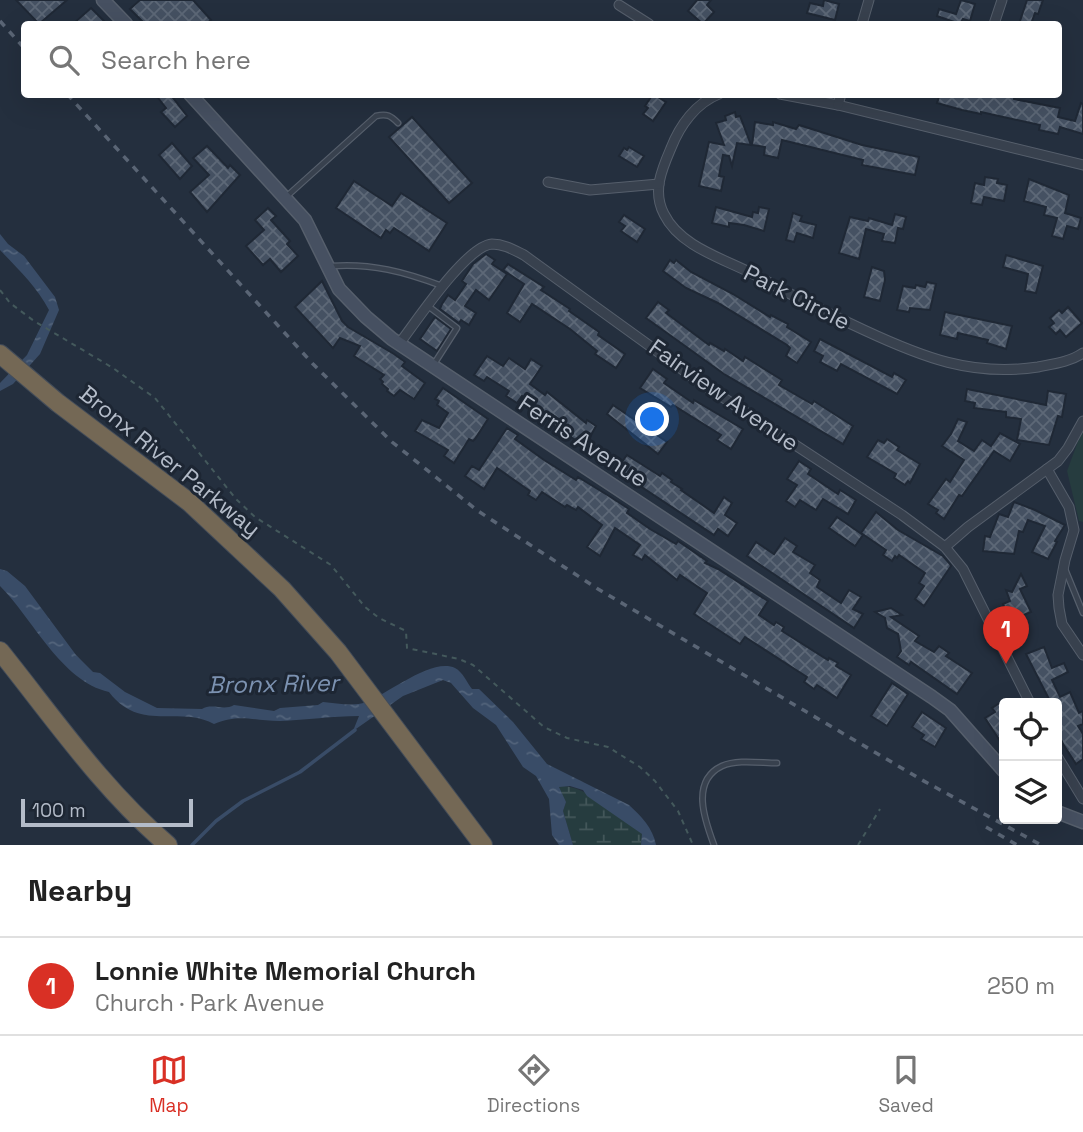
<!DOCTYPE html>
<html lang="en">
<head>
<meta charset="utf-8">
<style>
	body { margin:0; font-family:"Space Grotesk",sans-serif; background:#f2f2f2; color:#222 }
	.controls { position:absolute; right:21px; bottom:21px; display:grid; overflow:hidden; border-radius:7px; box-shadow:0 7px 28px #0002 }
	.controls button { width:63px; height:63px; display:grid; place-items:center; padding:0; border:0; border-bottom:2px solid #e0e0e0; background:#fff; color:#222; font:35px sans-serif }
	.scale { position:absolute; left:21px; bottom:18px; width:172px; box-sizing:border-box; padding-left:7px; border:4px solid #b4bcc9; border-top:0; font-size:19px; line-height:24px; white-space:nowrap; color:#b4bcc9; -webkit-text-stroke:5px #1d2633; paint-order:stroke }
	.you { position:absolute; left:653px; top:420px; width:24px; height:24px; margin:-18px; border:5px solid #fff; border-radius:50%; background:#1a73e8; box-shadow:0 0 0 10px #1a73e833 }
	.badge { display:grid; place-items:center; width:46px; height:46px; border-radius:50%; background:#d93025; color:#fff; font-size:23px; font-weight:700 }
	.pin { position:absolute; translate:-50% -58px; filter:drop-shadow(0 2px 4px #0008) }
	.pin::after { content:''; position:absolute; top:37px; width:24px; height:21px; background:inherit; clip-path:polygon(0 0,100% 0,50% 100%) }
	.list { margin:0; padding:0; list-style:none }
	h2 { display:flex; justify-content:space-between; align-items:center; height:91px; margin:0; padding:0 28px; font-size:30px }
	h2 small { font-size:23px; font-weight:400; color:#767676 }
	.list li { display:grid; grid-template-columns:46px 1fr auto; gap:21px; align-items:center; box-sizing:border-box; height:98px; padding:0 28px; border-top:2px solid #e0e0e0 }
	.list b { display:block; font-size:26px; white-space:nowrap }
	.list p { margin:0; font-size:23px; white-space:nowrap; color:#767676 }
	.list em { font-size:23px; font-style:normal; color:#767676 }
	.icon { flex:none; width:38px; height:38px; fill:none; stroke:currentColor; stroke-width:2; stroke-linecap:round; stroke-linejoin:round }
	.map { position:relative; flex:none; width:1083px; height:845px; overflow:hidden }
	.search { position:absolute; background:#fff; box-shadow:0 7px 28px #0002; left:21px; right:21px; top:21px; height:77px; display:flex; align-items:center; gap:18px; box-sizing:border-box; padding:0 24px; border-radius:7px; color:#767676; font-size:26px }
	.sheet { height:189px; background:#fff }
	nav { display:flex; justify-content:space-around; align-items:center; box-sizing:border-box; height:98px; border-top:2px solid #e0e0e0; background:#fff; font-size:19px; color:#767676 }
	nav a { display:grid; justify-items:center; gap:4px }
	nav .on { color:#d93025 }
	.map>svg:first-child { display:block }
	.green { fill:#263c3f }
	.wetland { fill:url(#wetland-marsh) }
	.water { fill:url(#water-ripples) }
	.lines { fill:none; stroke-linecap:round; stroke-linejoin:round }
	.stream { stroke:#394c67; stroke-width:3.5 }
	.building { fill:url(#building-cross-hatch); stroke:#1f2835; stroke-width:2 }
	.lane-casing { stroke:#565f6c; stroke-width:7 }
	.street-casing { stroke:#565f6c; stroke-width:11 }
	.secondary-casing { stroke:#565f6c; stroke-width:15 }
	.highway-casing { stroke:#434c59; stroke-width:20 }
	.path { stroke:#44595c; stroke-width:2; stroke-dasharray:5 5; stroke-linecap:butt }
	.lane { stroke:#38414e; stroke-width:4.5 }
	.street { stroke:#38414e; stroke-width:9 }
	.secondary { stroke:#465061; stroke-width:12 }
	.highway { stroke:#746855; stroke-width:18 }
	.rail { stroke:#5a6575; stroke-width:3.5; stroke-dasharray:7 7; stroke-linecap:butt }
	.labels { text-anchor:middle; stroke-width:6; stroke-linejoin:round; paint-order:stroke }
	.street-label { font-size:23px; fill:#b4bcc9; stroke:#1d2633 }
	.water-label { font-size:24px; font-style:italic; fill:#7c92b1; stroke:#1d2633 }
</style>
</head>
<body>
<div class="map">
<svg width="1083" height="845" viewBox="0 0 1083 845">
	<defs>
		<pattern id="wetland-marsh" width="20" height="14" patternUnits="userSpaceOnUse" patternTransform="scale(1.75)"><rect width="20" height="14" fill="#263c3f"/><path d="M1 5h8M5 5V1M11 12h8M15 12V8" fill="none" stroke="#435659"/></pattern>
		<pattern id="water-ripples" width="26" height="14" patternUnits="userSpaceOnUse" patternTransform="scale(1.75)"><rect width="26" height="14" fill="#394c67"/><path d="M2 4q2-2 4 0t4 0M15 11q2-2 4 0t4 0" fill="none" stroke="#53647b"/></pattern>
		<pattern id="building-cross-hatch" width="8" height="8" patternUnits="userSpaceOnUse" patternTransform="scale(1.75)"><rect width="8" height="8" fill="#455162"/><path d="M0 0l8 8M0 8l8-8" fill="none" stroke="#5d6877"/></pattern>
	</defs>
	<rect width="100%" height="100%" fill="#242f3e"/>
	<polygon class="green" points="1083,428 1083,522 1079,521 1067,471"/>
	<path class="wetland" d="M559,786C586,785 622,815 642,834L641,845H573L563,811L566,802L561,794Z"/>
	<g class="water">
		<path d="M0,234L8,244L24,256L55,297L59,310L40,354L13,384L0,391V383L27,355L49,310C37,287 18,269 0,250Z"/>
		<path d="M0,569L7,571L25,586L76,655L93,672L100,673L125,692L157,708L202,709C212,703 224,711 234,705L274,711L280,708L318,705L323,702C337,703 353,707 366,702C388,694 432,657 455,668C463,672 467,683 472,689H479L513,722L547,764L629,805C641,816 653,828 656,845H641L642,834L587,796L583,790L570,786L559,787L566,802L563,811L573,845H559L552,835L549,799L536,776L523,767L496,725L473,708L451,683L443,680L403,696L353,731L359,716C332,716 306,720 280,721C253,721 240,713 214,724C179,705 140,733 109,692C61,681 33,619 0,586Z"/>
	</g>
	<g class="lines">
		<polyline class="stream" points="192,845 216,821 243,801 300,772 355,730"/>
	</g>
	<g class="building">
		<polygon points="16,0 67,0 39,24"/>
		<polygon points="140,0 193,0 211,20 206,24 145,24 130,9"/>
		<polygon points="697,0 711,0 707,5 714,12 703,24 688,11"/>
		<polygon points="824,0 839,4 835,20 807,13 810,3 823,6"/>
		<polygon points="961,0 975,4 970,21 963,19 960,24 937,16 939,9 956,14"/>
		<polygon points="1027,0 1043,0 1038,14 1035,13 1031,24 1019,24"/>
		<polygon points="91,8 107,24 73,24"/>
		<polygon points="155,94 170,94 187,116 175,127 161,112 166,108"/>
		<polygon points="653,94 666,102 653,121 643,114 648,108 645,106"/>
		<polygon points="940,94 1015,94 1014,99 1060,108 1058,117 1075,121 1081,103 1083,104 1083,134 1060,127 1058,134 1039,130 1040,125 981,112 981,114 962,110 937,103"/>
		<polygon points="735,112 736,117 740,116 751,145 737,143 732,166 729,156 723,155 719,176 724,177 721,191 699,186 709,142 724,145 716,123 726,120 725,116"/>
		<polygon points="412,117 472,183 449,203 389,137"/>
		<polygon points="755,122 773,125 773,122 796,129 799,125 862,145 919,157 915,175 862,165 863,160 782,140 778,158 764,155 765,147 752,145"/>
		<polygon points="172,143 192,166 180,179 159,155"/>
		<polygon points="207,146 228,168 230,165 240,175 207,212 190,192 209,175 193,158"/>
		<polygon points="629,147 644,156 637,167 619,156 624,148 627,150"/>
		<polygon points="985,177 998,179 997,183 1007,185 1004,201 984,197 982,205 971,203 975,183 984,185"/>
		<polygon points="1029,179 1069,195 1065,213 1081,218 1078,229 1067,226 1063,239 1052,236 1057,218 1044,215 1046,207 1024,201"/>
		<polygon points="354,181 392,206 401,193 447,223 429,251 394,228 390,233 386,230 381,238 336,208"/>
		<polygon points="716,207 752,217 753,212 758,213 759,207 769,209 764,231 744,225 729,223 729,227 712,223"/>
		<polygon points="268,208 276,216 271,220 290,241 287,244 298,256 281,272 270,259 263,265 246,246 264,230 255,220"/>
		<polygon points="793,213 802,216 800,221 816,225 813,238 797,233 794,242 786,240"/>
		<polygon points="895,214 906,217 903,229 898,228 895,243 882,241 884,234 866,229 859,259 839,253 850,217 868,221 869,218 892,225"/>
		<polygon points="624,215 645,229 637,242 621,231 625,226 619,222"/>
		<polygon points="486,254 495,260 492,264 507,274 489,300 476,290 465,306 476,313 469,325 461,320 459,323 440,309 442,304 448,295 455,300 466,284 462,281 473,264"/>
		<polygon points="1006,255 1043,266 1036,293 1025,291 1028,274 1003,267"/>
		<polygon points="670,260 674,263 676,260 691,272 733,294 770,317 771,315 788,324 787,327 811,342 797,363 786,356 790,348 787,345 718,303 686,288 663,271"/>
		<polygon points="508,264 544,287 541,290 570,309 569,311 599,332 598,335 625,354 616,368 595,354 597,351 570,329 532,304 520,322 507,313 524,284 503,270"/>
		<polygon points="872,267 884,271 885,280 880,301 864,297"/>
		<polygon points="322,281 342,321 348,327 394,354 405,362 402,366 425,383 414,399 400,390 394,396 387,391 388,389 382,384 383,382 380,379 384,375 354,356 360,346 340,338 333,348 295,307"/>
		<polygon points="927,282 936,284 930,310 910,308 909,312 897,310 903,286 915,288 916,285 925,287"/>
		<polygon points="658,302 669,310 666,313 709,345 710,343 724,351 725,349 743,361 745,357 782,380 779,385 812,404 814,401 853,426 843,444 724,374 667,333 646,318"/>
		<polygon points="1068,307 1082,323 1066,337 1060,330 1056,334 1049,327 1054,323 1050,318 1059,310 1062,313"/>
		<polygon points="945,312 1012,326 1006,349 987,343 988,340 958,333 957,339 940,335"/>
		<polygon points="435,317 451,329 437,351 420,339"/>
		<polygon points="820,339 892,377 894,373 906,380 897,394 841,364 837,371 820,362 823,356 814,351"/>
		<polygon points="487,356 503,366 509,358 525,369 531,359 542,366 530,384 545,395 547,392 586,423 587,420 596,426 584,448 573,441 574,439 553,425 554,423 534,409 536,406 522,396 517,403 506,396 509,391 487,377 484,381 474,375"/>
		<polygon points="653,369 667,379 664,383 693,403 694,400 743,429 731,449 717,440 721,435 673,405 671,407 640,388"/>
		<polygon points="443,388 488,419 475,439 473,441 469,439 454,463 444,456 448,450 415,431 422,420 439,428 448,413 437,405 439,401 435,399"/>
		<polygon points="967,389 1046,405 1048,391 1066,394 1062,417 1058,416 1049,445 1017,440 1021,419 1006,417 1006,412 974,408 975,403 965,401"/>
		<polygon points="613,405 667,442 658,454 607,414"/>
		<polygon points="958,419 967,422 958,441 974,451 982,440 991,446 1000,433 1020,444 1010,461 994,451 962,496 959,495 944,519 936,513 938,510 928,504 946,479 950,482 964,460 942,446 951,434"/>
		<polygon points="507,428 518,435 515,439 544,460 576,480 578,477 609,496 629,509 627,513 650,529 676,544 678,541 707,561 705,563 718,569 768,601 759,615 774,625 776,622 784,627 782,631 828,660 829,658 838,663 836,666 851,675 837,698 817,685 814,689 804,682 807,677 745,637 740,644 694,614 707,593 680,575 677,580 645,555 642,560 633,555 640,545 615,528 600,556 587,547 602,525 578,507 576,510 567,505 565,507 542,492 536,500 528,495 530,491 497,468 484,489 465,476 472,466 479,470"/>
		<polygon points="887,439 899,447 897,450 920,464 910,483 908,481 905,485 894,478 896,474 867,457 878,440 884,443"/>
		<polygon points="627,455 660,476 662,473 672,480 671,482 682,489 681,490 714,513 724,497 732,503 725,515 737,523 728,536 718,529 714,535 616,470"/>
		<polygon points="799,461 811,469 808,474 838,494 840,490 856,500 848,514 823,499 816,510 800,500 795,507 786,501 797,485 787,479"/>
		<polygon points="1014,502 1035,510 1065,525 1055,541 1057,542 1048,559 1032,552 1045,526 1028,520 1023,532 1019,531 1014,554 983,551 985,536 990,537 999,514 1008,517"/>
		<polygon points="876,512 898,530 943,556 950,564 951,566 924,606 915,599 924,586 919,583 925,573 899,555 897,558 895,556 892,561 883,555 886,550 861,533"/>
		<polygon points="837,517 863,535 855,546 829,528"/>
		<polygon points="785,538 797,546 793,552 815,565 810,573 820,580 817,587 841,603 849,590 861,597 853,609 863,614 854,628 747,556 756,542 774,554"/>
		<polygon points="1021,574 1027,586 1020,589 1031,612 1014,619 1012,615 1008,616 1003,604 1010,601 1006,590 1012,592"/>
		<polygon points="891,608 902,615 891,617 919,636 915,641 934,652 939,646 949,653 946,656 972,673 957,694 911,662 909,665 897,657 901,651 898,634 887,628 885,618 875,612"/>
		<polygon points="1044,647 1052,668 1064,663 1068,672 1052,680 1060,697 1070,692 1079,713 1083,711 1083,724 1078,726 1083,734 1083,759 1076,764 1063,744 1057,729 1057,703 1051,703 1026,654"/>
		<polygon points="892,683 908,694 887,726 871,716"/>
		<polygon points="1004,700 1004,747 985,718 995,712 992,708"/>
		<polygon points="922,712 946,728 935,747 921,739 924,735 912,727"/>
	</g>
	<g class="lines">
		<defs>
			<g id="lane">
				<path d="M286,197L376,116C387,113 391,116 398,123"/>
				<path d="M332,266C371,263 405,272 442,286"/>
				<polyline points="428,306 457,328 434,364"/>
				<polyline points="1065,569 1083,613"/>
				<path d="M714,845C705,821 690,781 722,766C737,759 761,763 777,763"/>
			</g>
			<g id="street">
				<polyline points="619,5 649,24"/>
				<polyline points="862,24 869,0"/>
				<polyline points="994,24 1002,0"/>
				<path d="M719,94C696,103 680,125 671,148C662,169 652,191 664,214C680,247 725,259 755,275C791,295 827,313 864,330C922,357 972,377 1038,367C1053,364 1070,362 1083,353"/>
				<polyline points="780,94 838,105 1083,165"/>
				<polyline points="838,105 841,94"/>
				<polyline points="548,182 590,190 659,184"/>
				<path d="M399,344C416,322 466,246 492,244C504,244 514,250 524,255L701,383L902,515L945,547L963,569L1030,703"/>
				<polyline points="1047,469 1069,507 1074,530 1065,560 1058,595 1059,608 1062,624 1083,655"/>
				<polyline points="945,547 968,527 1058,461 1068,448 1083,421"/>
				<polyline points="1057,756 1083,799"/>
			</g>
			<g id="secondary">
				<polyline points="103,0 126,24"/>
				<polyline points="190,94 305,220 339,289 366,317 392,339 932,697 950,710 1004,771"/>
				<polyline points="1057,812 1083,822"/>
			</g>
			<g id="highway">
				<polyline points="0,354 58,403 189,502 282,589 338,652 483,845"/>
				<path d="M0,651C53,717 103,790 168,845"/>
			</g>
		</defs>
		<use href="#lane" class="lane-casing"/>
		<use href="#street" class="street-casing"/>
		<use href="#secondary" class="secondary-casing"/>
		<use href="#highway" class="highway-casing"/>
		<g class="path">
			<polyline points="0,290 10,303 34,321 113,368 155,398 236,499 255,517 331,565 365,607 379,618 406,631 407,648 459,659 473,665 544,727 567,738 608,747 640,767 655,781 678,811 693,845"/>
			<polyline points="858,845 880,809"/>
		</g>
		<use href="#lane" class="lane"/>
		<use href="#street" class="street"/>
		<use href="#secondary" class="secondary"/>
		<use href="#highway" class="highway"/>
		<g class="rail">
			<polyline points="0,21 24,48"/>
			<polyline points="67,94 313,364 392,442 478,511 598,589 922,780 1041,845"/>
			<polyline points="986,827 1017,845"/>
		</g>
	</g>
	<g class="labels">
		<g class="street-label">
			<text transform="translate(797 297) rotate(27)" y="8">Park Circle</text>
			<text transform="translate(724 395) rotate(35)" y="8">Fairview Avenue</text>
			<text transform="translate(583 441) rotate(33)" y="8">Ferris Avenue</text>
			<text transform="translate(170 461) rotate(39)" y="8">Bronx River Parkway</text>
		</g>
		<g class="water-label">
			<text transform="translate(273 684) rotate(-1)" y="8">Bronx River</text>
		</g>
	</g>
</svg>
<div class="controls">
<button><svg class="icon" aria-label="locate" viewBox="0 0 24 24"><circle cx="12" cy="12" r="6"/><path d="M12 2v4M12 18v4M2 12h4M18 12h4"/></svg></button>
<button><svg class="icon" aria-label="layers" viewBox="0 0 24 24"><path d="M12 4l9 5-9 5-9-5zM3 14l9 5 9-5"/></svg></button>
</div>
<div class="scale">100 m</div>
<div class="you"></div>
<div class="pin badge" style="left:1006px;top:664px">1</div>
<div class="search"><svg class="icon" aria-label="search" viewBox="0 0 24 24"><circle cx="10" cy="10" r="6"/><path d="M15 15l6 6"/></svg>Search here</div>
</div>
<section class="sheet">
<h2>Nearby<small></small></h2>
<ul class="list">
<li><span class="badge">1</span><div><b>Lonnie White Memorial Church</b><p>Church · Park Avenue</p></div><em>250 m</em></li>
</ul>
</section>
<nav>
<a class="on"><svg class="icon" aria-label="map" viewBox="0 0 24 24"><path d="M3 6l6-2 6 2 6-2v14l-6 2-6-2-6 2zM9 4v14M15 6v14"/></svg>Map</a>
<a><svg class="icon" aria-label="directions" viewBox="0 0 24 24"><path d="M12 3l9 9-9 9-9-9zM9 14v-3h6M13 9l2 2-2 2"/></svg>Directions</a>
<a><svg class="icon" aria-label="saved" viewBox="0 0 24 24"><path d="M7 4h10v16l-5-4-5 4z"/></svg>Saved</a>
</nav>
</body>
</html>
